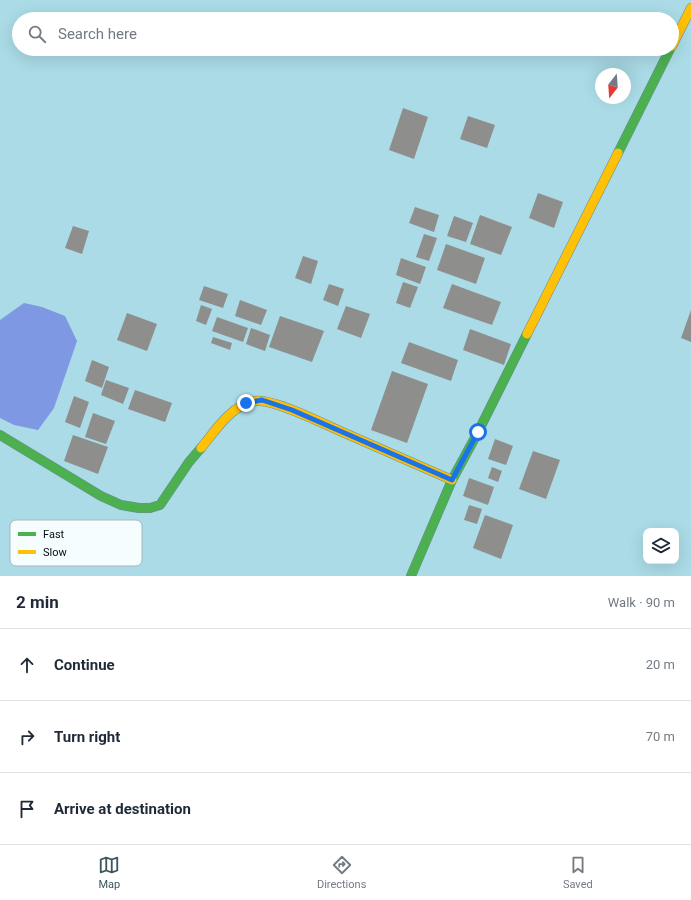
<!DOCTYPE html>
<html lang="en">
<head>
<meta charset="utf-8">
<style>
	body { margin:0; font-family:Roboto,sans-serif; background:#f6f6f7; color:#1f2937 }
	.controls { position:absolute; right:12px; bottom:12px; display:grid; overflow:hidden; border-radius:8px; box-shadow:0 4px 16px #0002 }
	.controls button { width:36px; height:36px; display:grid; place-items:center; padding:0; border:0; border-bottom:1px solid #e0e1e3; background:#fff; color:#1f2937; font:20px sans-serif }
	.compass { position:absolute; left:595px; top:68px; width:36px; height:36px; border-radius:50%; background:#fff; box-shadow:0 4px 16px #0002; rotate:197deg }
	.stop { position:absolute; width:12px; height:12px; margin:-9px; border:3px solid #1a73e8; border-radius:50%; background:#fff }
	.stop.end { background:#1a73e8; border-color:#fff; box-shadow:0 1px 4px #0008 }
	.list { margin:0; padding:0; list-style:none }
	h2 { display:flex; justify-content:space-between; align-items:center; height:52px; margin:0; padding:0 16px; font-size:17px }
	h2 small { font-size:13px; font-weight:400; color:#747a83 }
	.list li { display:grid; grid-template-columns:26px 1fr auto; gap:12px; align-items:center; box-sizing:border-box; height:72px; padding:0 16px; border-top:1px solid #e0e1e3 }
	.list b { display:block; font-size:15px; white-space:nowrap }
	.list em { font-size:13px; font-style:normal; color:#747a83 }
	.icon { flex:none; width:22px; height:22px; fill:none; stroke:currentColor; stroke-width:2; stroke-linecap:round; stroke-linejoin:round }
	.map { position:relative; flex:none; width:691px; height:576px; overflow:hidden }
	.search { position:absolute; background:#fff; box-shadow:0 4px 16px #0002; left:12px; right:12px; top:12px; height:44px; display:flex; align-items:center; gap:10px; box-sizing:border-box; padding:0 14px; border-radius:22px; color:#747a83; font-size:15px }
	.sheet { height:268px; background:#fff }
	nav { display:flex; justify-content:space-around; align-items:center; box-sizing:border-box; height:56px; border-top:1px solid #e0e1e3; background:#fff; font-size:11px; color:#747a83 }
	nav a { display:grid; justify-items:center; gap:2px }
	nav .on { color:#3b565d }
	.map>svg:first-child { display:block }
	.water { fill:#7e98e3 }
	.building { fill:#8e8e8d }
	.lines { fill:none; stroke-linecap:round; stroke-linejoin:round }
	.fast-casing { stroke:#698d95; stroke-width:10 }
	.slow-casing { stroke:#698d95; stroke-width:10 }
	.fast { stroke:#4caf50; stroke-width:9 }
	.slow { stroke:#ffc107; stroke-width:9 }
	.route { stroke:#1a73e8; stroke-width:5 }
	.key { fill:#f5fdff; stroke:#acb5b8; stroke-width:1 }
	.key-label { font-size:11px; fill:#000e13 }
</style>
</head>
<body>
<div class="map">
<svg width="691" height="576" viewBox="0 0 691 576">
	<rect width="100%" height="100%" fill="#aadbe6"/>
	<polygon class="water" points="24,303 42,307 65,316 77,341 54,408 38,430 14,425 0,418 0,320"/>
	<g class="building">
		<polygon points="403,108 428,117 414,159 389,150"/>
		<polygon points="468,116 495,125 487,148 460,139"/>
		<polygon points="538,193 563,202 554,228 529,218"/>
		<polygon points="415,207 439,215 434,232 409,223"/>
		<polygon points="480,215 512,227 501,255 470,244"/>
		<polygon points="454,216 473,223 466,242 447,236"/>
		<polygon points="73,226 89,231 82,254 65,248"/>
		<polygon points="424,234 437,238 429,261 416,257"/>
		<polygon points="446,244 485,258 476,284 437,270"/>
		<polygon points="303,256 318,261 311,284 295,278"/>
		<polygon points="401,258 426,267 420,284 396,275"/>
		<polygon points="403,282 418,287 410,308 396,303"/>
		<polygon points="329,284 344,289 338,306 323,300"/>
		<polygon points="452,284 501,302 492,325 443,308"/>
		<polygon points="204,286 228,294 223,308 199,300"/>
		<polygon points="240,300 267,310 261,325 235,316"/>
		<polygon points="201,305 212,309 206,325 196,321"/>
		<polygon points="346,306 370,314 361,338 337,329"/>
		<polygon points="691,310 691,342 681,338"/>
		<polygon points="127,313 157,324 147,351 117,340"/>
		<polygon points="280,316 324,331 312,362 269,347"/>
		<polygon points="217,317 248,328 243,342 212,331"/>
		<polygon points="251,328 270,335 265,351 246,344"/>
		<polygon points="470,329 511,344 504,365 463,350"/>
		<polygon points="213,337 232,343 230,350 211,343"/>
		<polygon points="409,342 458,360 451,381 401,363"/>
		<polygon points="92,360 109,367 102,388 85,381"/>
		<polygon points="392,371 428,384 407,443 371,430"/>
		<polygon points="106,380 129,388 123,404 101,395"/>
		<polygon points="135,390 172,403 165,422 128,409"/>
		<polygon points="74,396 89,402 80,428 65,422"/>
		<polygon points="93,413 115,421 106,444 85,437"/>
		<polygon points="73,435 108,447 98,474 64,461"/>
		<polygon points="495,439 513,446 506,465 488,459"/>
		<polygon points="533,451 560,460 546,499 519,489"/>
		<polygon points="492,467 502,471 498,482 488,478"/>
		<polygon points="469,478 494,487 488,505 463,496"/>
		<polygon points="469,505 482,509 477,524 464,520"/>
		<polygon points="485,515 513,525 501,559 473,548"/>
	</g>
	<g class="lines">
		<defs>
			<g id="fast">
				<polyline points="618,153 670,49"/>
				<polyline points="0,435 101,496 121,505 139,508 150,508 160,505 189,462 201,448"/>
				<polyline points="411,576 452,480 478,432 527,334"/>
			</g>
			<g id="slow">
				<polyline points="672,46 691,8"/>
				<polyline points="527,334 618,153"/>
				<path d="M201,448C215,431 231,405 255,401C272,398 322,423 340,431C377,447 415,464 452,480"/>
			</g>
		</defs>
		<use href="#fast" class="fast-casing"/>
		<use href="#slow" class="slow-casing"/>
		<use href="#fast" class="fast"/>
		<use href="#slow" class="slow"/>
	</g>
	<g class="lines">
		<polyline class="route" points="246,403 262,400 292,410 452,480 478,432"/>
	</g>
	<rect x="10" y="520" width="132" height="46" rx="6" class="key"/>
	<rect x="18" y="532" width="18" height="4" fill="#4caf50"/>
	<rect x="18" y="550" width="18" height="4" fill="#ffc107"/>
	<g class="key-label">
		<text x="43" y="538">Fast</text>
		<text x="43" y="556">Slow</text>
	</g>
</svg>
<div class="controls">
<button><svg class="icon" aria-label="layers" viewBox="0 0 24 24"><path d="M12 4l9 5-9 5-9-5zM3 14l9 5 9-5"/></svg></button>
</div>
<svg class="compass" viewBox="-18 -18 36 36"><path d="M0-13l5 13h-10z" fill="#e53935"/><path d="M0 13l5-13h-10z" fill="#747a83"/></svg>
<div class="stop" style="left:478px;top:432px"></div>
<div class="stop end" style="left:246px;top:403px"></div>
<div class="search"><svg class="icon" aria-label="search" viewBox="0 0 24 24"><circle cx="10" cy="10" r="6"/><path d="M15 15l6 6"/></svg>Search here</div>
</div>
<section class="sheet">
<h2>2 min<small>Walk · 90 m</small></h2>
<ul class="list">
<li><svg class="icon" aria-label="ahead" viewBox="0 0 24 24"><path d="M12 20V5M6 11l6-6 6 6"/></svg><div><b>Continue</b></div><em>20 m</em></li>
<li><svg class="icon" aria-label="right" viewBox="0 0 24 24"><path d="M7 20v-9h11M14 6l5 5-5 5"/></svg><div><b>Turn right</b></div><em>70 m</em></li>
<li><svg class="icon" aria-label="arrive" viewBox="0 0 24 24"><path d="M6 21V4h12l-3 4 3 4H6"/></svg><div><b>Arrive at destination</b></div></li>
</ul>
</section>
<nav>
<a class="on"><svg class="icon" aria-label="map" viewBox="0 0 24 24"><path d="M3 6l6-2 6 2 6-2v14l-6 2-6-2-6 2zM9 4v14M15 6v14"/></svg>Map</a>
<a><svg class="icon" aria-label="directions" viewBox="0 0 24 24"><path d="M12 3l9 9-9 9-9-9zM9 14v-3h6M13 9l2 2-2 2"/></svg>Directions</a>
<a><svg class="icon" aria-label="saved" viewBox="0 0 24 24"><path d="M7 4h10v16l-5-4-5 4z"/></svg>Saved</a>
</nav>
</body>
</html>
